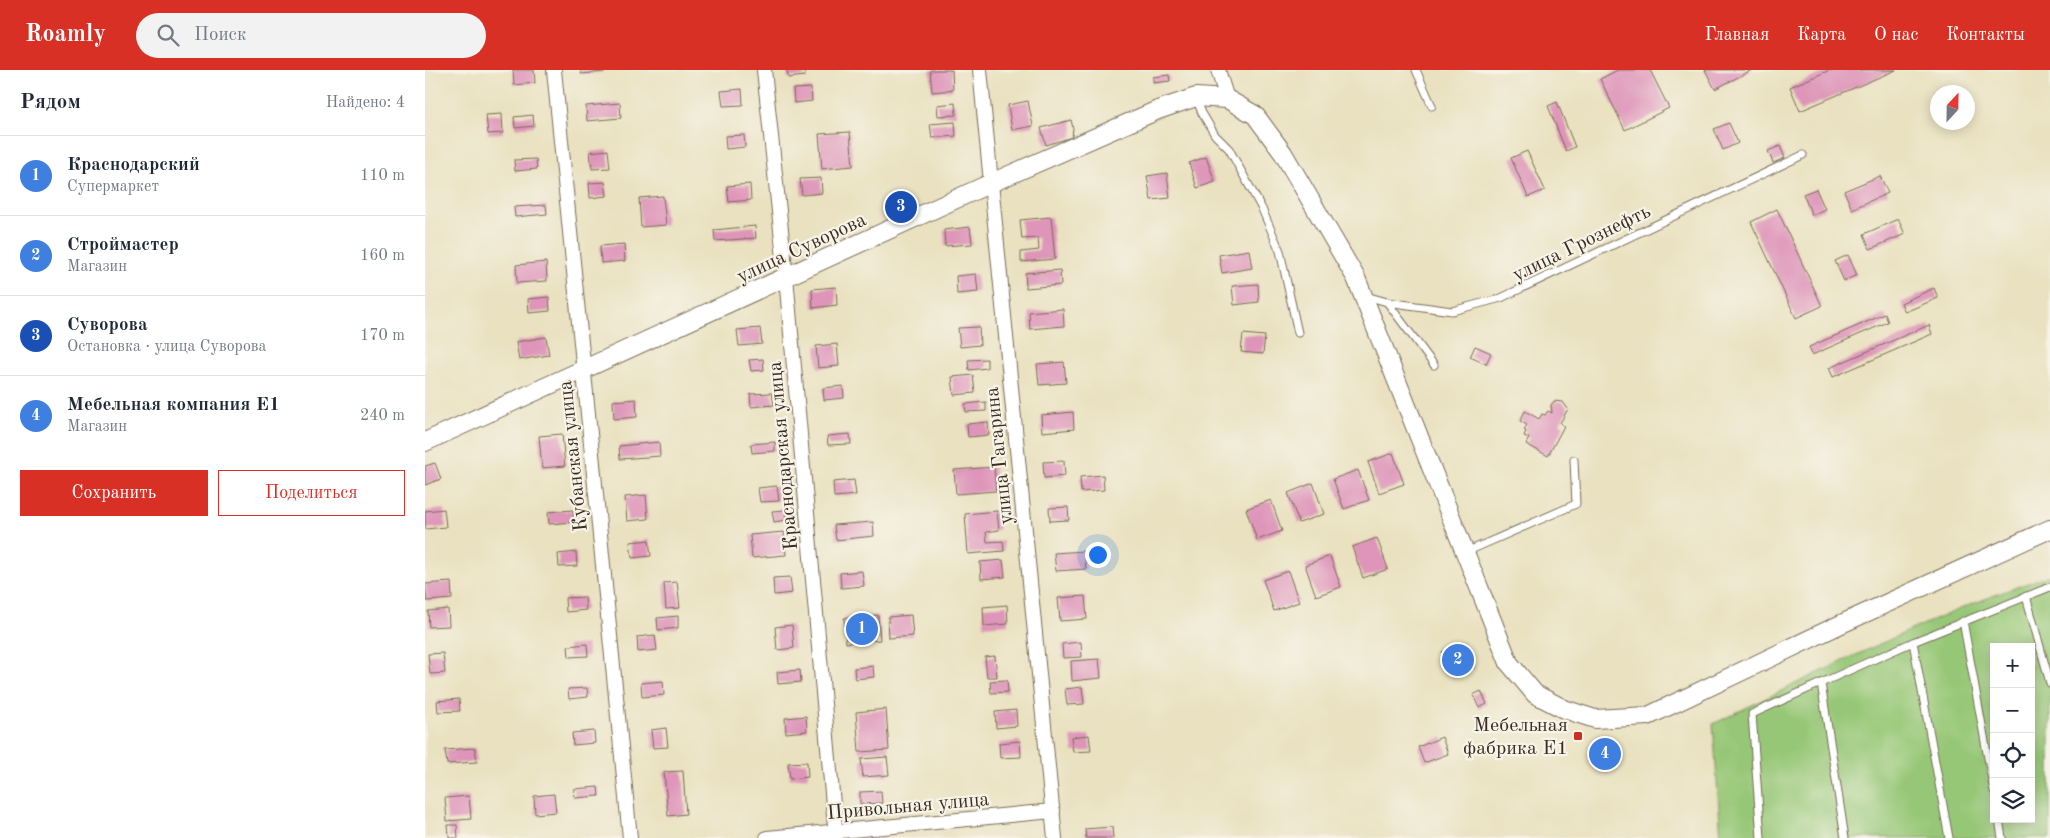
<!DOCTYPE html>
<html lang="ru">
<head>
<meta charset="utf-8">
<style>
	body { margin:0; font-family:"Old Standard TT",serif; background:#f2f2f3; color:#1f2937 }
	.controls { position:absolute; right:15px; bottom:15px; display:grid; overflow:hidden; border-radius:0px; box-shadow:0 2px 12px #0003 }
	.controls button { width:45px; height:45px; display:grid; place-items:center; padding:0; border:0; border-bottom:1px solid #e0e1e3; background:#fff; color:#1f2937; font:25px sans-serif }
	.compass { position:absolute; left:1505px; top:15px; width:45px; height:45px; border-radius:50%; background:#fff; box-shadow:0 2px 12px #0003; rotate:22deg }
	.you { position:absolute; left:672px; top:484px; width:18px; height:18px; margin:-12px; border:4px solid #fff; border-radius:50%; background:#1a73e8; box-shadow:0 0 0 8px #1a73e833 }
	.badge { display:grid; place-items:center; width:32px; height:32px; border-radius:50%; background:#d93025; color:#fff; font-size:16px; font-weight:700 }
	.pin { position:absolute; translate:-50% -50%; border:2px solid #fff; box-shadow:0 1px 5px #0006 }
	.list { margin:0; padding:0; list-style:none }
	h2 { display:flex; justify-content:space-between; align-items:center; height:65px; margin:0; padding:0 20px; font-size:21px }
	h2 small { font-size:16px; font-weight:400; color:#747a83 }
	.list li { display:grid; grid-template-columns:32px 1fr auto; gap:15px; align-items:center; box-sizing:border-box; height:80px; padding:0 20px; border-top:1px solid #e0e1e3 }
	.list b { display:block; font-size:19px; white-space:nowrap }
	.list p { margin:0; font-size:16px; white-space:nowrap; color:#747a83 }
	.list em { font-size:16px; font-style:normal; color:#747a83 }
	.actions { display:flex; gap:10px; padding:15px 20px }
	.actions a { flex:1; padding:11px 0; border:1px solid #d93025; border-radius:0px; text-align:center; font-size:18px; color:#d93025 }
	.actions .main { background:#d93025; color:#fff }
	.icon { flex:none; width:28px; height:28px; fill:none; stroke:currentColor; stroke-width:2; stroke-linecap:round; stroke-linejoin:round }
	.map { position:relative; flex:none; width:1625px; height:768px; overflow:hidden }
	header { display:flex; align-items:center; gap:30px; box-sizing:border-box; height:70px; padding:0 25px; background:#d93025; color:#fff }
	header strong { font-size:24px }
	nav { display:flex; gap:28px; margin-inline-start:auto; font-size:18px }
	.search { width:350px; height:45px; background:#f2f2f3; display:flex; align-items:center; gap:12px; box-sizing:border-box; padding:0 18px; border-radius:28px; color:#747a83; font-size:19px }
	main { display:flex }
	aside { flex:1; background:#fff }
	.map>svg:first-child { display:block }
	.green { fill:#96c776; stroke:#68784a; fill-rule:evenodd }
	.building { fill:#de95b9 }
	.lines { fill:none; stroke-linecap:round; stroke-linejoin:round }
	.service-casing { stroke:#786a56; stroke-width:9 }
	.minor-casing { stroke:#786a56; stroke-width:16 }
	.tertiary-casing { stroke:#786a56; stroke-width:20 }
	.service { stroke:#fff; stroke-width:7 }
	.minor { stroke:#fff; stroke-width:14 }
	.tertiary { stroke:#fff; stroke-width:18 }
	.poi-dot { fill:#c8321e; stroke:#f7f3e8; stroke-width:2 }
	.labels { text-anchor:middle; stroke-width:4.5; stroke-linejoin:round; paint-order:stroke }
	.street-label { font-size:20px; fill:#3b2a1e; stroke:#f7f3e8 }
	.poi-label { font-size:20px; fill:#3b2a1e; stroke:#f7f3e8; text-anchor:end }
</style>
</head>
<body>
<header>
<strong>Roamly</strong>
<div class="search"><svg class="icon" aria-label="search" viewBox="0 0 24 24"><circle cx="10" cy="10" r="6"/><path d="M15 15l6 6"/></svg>Поиск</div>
<nav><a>Главная</a><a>Карта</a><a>О нас</a><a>Контакты</a></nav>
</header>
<main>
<aside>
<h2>Рядом<small>Найдено: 4</small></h2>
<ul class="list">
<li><span class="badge" style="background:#3f7fe0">1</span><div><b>Краснодарский</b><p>Супермаркет</p></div><em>110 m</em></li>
<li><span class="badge" style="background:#3f7fe0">2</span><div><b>Строймастер</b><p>Магазин</p></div><em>160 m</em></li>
<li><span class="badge" style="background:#1a4fb4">3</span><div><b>Суворова</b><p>Остановка · улица Суворова</p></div><em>170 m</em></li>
<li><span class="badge" style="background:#3f7fe0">4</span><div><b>Мебельная компания Е1</b><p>Магазин</p></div><em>240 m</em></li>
</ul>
<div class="actions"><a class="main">Сохранить</a><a>Поделиться</a></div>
</aside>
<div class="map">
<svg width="1625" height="768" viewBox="0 0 1625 768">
	<rect width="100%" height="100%" fill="#f7f3e8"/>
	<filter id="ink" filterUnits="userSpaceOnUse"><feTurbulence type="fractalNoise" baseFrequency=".02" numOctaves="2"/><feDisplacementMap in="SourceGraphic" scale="10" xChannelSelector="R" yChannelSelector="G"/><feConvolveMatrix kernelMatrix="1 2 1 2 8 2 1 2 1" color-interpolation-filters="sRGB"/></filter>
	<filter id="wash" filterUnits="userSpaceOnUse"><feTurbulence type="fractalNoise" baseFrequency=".0096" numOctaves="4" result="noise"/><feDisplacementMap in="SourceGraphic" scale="20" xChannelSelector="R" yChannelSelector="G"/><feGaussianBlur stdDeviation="1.12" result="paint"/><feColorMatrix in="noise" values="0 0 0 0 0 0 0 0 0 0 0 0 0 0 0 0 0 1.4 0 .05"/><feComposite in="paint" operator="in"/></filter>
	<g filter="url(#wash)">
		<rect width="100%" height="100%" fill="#e9e1bf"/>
		<path class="green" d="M1625,505V768H1296L1288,654C1399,600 1508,545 1625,505ZM1569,577H1606V749H1569Z"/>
		<g id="blocks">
			<g class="building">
				<polygon points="88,0 109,0 110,13 89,15"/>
				<polygon points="156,0 179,0 179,2 156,4"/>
				<polygon points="362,0 379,0 380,6 363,8"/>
				<polygon points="505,0 527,0 528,20 507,22"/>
				<polygon points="1193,0 1225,0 1244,38 1200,60 1175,9"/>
				<polygon points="1280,0 1327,0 1290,19"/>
				<polygon points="1405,0 1471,0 1375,41 1365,17"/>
				<polygon points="744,5 745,11 728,13 728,7"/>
				<polygon points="386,18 387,31 369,33 368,19"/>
				<polygon points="317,19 318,35 298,36 296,21"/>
				<polygon points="603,31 608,56 587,60 583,35"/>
				<polygon points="1132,32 1150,77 1141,81 1123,36"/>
				<polygon points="195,33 196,48 162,51 161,36"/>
				<polygon points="530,33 531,45 513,46 512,35"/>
				<polygon points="77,44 78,63 63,64 61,45"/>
				<polygon points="108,45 109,56 90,58 89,47"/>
				<polygon points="646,50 648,58 647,67 621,75 616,58"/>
				<polygon points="530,52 531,66 507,68 505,54"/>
				<polygon points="1304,53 1313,73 1298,80 1289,59"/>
				<polygon points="425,62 428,96 397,99 394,64"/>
				<polygon points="319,65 320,77 301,79 300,66"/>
				<polygon points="1355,76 1360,88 1348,93 1343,81"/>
				<polygon points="183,80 185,98 167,99 165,82"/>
				<polygon points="1102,81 1120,120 1103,127 1086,88"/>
				<polygon points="781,87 790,112 772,118 764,93"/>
				<polygon points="111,89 112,99 90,101 89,90"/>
				<polygon points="742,103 745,128 726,130 722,106"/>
				<polygon points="1455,106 1463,123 1427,139 1419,121"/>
				<polygon points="396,108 397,123 377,125 375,109"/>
				<polygon points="180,112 182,126 165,128 164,113"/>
				<polygon points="325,114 326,130 304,132 302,116"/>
				<polygon points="1391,119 1400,139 1387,145 1378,124"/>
				<polygon points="238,126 241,155 216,157 214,128"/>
				<polygon points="121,135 122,144 90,147 89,137"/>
				<polygon points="1352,139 1397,236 1371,248 1326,152"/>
				<polygon points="626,147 630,189 596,192 596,182 614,180 613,168 597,169 595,150"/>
				<polygon points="1473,149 1480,164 1445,179 1439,164"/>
				<polygon points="330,156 331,168 290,171 289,160"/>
				<polygon points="545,157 547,174 520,176 519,160"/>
				<polygon points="199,174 200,191 176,193 175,176"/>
				<polygon points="824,180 827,198 797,203 794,185"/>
				<polygon points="1423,185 1432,205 1419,211 1410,191"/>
				<polygon points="121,192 122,211 92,213 91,195"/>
				<polygon points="635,200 636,215 601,218 600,203"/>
				<polygon points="551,204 553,222 532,224 531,206"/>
				<polygon points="833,214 834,232 809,235 807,216"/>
				<polygon points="411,217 412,235 388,238 387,219"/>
				<polygon points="1509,218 1513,228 1480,242 1476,233"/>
				<polygon points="124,227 125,241 104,243 103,229"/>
				<polygon points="638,239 639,256 605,259 604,242"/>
				<polygon points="1460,244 1463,252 1387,285 1384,277"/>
				<polygon points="1504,255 1507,264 1408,307 1404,298"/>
				<polygon points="554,257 555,275 535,277 533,258"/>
				<polygon points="335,258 337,274 314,276 312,260"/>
				<polygon points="818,264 840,266 838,284 816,282"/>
				<polygon points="121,267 124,285 94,290 91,272"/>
				<polygon points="412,274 414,296 393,298 391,276"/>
				<polygon points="1050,276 1066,283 1061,294 1045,287"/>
				<polygon points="338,289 339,300 326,301 324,290"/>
				<polygon points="562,289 562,298 544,300 543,290"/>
				<polygon points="639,292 641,313 614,315 612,294"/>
				<polygon points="548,305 550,323 529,325 527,307"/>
				<polygon points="418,316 419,328 399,330 398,318"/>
				<polygon points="347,323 349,335 326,337 325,324"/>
				<polygon points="211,329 212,347 189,349 188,331"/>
				<polygon points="1129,331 1138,332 1143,339 1135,353 1139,356 1123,386 1101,374 1104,368 1099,366 1101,361 1099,360 1102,355 1095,351 1100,341 1114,349 1117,344 1120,345 1123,341 1127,343 1126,335"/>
				<polygon points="561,332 561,341 541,342 540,334"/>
				<polygon points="648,342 649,359 617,362 616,345"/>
				<polygon points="563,352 564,365 543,367 542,354"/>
				<polygon points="137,364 140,396 117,398 114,366"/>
				<polygon points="425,364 426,374 403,375 402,366"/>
				<polygon points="234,372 235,386 195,389 194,376"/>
				<polygon points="350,372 350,381 327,383 326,374"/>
				<polygon points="968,383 979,414 954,423 943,392"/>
				<polygon points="639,391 640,406 619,408 618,392"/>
				<polygon points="10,393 16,409 0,415 0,396"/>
				<polygon points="569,397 571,421 531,424 529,400"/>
				<polygon points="933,400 944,430 919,439 908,409"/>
				<polygon points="678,405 679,420 656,422 655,407"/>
				<polygon points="429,410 431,425 409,427 408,412"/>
				<polygon points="888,413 899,444 874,453 863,423"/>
				<polygon points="352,416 354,431 335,432 333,418"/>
				<polygon points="221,425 223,449 202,451 200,427"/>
				<polygon points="846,430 857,461 832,470 821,439"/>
				<polygon points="643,437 644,450 625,451 624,438"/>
				<polygon points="19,439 21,457 0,459 0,441"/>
				<polygon points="148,440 149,452 124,454 123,442"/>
				<polygon points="360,440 361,450 349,452 347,441"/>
				<polygon points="572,441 574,460 561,462 562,472 578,471 579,481 543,484 540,444"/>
				<polygon points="448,452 449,466 411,470 409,455"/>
				<polygon points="359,462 361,485 327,488 325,465"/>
				<polygon points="952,468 963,499 938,508 927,477"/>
				<polygon points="224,470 226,486 207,488 205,472"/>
				<polygon points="659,481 661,499 631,501 629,483"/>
				<polygon points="151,482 152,496 134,497 133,484"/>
				<polygon points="905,486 916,517 891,526 880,495"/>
				<polygon points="578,490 580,507 556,509 555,492"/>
				<polygon points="437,501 439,516 416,518 415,503"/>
				<polygon points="863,501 874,532 849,541 838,510"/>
				<polygon points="365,507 367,523 349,525 348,508"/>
				<polygon points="26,512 27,529 2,531 0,514"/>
				<polygon points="252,512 255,538 241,539 239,513"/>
				<polygon points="660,526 662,549 635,551 633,528"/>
				<polygon points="160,527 161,540 141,542 140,528"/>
				<polygon points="582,535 583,554 559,556 558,537"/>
				<polygon points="23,539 24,556 4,557 3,541"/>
				<polygon points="453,545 455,570 421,573 419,548"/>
				<polygon points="486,545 488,566 464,568 463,547"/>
				<polygon points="253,546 253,558 233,560 232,548"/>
				<polygon points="367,555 369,578 352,580 350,557"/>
				<polygon points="230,565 232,580 213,582 212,567"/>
				<polygon points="656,572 657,587 638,588 637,574"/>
				<polygon points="1038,572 1049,598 1028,607 1017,582"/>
				<polygon points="162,574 163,586 144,587 143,576"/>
				<polygon points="18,583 20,603 5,604 3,584"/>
				<polygon points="570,586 572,607 562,607 560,587"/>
				<polygon points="674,589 676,608 647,611 646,591"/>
				<polygon points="448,596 449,607 430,609 429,598"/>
				<polygon points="375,600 376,612 353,614 352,602"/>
				<polygon points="582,610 583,622 566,623 565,611"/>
				<polygon points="238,611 239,625 217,627 216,613"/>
				<polygon points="657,617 659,634 642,635 640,619"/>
				<polygon points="162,618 163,627 144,629 143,619"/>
				<polygon points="1056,621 1062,634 1054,638 1048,625"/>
				<polygon points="34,629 35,641 13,642 12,631"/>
				<polygon points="461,639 464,680 434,682 431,642"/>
				<polygon points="591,640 592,656 571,658 570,642"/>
				<polygon points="381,646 382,661 361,663 360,648"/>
				<polygon points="241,658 243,677 228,678 226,660"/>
				<polygon points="169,661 170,673 148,675 147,663"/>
				<polygon points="664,665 666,681 648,682 646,667"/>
				<polygon points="1017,667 1023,684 999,693 993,677"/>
				<polygon points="595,671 596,687 575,688 574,673"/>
				<polygon points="50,678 52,692 22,694 20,680"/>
				<polygon points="462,687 464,705 438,707 436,689"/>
				<polygon points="382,692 383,707 365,709 363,693"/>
				<polygon points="258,701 261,744 243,746 239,702"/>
				<polygon points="173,717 174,726 150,728 149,719"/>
				<polygon points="456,721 457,733 435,734 435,722"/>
				<polygon points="129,724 131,742 110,744 109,726"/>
				<polygon points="44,726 46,749 22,751 20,728"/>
				<polygon points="23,755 32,755 33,768 24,768"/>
				<polygon points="687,757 688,768 661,768 660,759"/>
			</g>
		</g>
	</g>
	<g filter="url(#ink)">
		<use href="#blocks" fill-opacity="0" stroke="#786a56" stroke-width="1"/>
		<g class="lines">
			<defs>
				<g id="service">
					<polyline points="991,0 1007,36"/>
					<polyline points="771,28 777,43 790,65 804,79 837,139 855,181 873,263"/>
					<polyline points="941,226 962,232 1027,241 1076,228 1378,85"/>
					<polyline points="962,232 1009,295"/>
					<polyline points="1041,482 1151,434 1149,390"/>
					<polyline points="1601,526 1625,613"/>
					<polyline points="1538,551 1569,721"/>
					<polyline points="1488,572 1625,517"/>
					<polyline points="1574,749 1577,768"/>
					<polyline points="1336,768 1327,644 1396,613"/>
					<polyline points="1420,768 1396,613 1488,572 1524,768"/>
				</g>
				<g id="minor">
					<polyline points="129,0 205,768"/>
					<polyline points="339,0 361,207 411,768"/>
					<polyline points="555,0 630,768"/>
					<polyline points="793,0 802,29"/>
					<polyline points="342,768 628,741"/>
				</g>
				<polyline id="tertiary" points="0,372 566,113 733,40 771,27 802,29 830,45 858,83 931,208 1084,593 1110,624 1139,639 1170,649 1223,646 1414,555 1625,459"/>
			</defs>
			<use href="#service" class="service-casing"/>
			<use href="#minor" class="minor-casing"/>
			<use href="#tertiary" class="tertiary-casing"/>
			<use href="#service" class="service"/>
			<use href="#minor" class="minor"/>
			<use href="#tertiary" class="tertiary"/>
		</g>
	</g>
	<rect class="poi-dot" x="1148" y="661" width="10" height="10" rx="2.5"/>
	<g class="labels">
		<g class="street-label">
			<text transform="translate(1156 172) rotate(-26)" y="7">улица Грознефть</text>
			<text transform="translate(376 177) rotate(-25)" y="7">улица Суворова</text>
			<text transform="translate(147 386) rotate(-96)" y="7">Кубанская улица</text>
			<text transform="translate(357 386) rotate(-95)" y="7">Краснодарская улица</text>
			<text transform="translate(573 386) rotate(-96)" y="7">улица Гагарина</text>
			<text transform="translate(483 735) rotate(-5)" y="7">Привольная улица</text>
		</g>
		<g class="poi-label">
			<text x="1143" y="661">Мебельная<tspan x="1143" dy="23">фабрика Е1</tspan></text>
		</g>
	</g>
</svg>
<div class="controls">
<button>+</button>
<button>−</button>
<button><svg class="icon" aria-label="locate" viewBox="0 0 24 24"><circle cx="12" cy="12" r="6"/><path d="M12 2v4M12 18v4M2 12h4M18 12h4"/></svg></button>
<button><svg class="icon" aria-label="layers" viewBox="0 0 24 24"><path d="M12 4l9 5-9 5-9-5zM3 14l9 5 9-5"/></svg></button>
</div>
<svg class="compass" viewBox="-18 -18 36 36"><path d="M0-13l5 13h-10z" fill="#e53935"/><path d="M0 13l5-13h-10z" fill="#747a83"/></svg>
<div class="you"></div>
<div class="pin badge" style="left:437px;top:559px;background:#3f7fe0">1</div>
<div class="pin badge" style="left:1033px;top:590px;background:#3f7fe0">2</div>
<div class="pin badge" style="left:476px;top:137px;background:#1a4fb4">3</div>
<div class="pin badge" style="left:1180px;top:684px;background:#3f7fe0">4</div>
</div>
</main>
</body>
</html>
